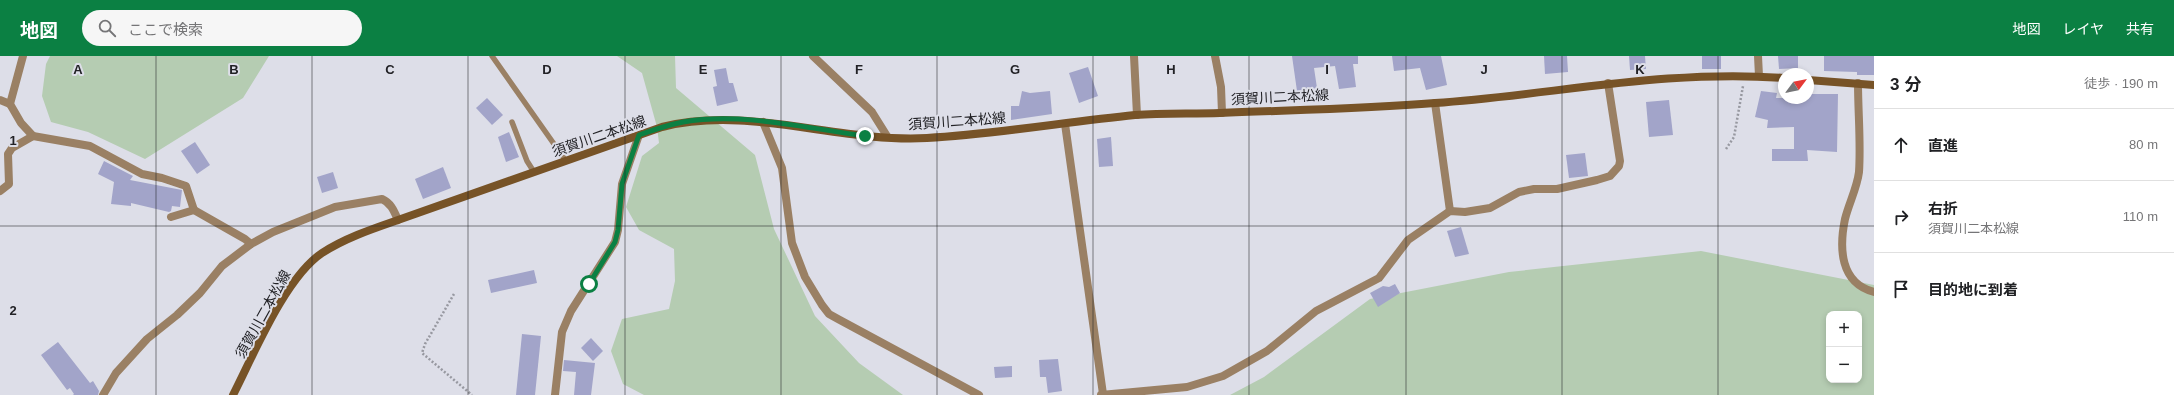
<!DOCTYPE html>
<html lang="ja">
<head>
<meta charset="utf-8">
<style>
	body { margin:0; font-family:Arial,"Noto Sans JP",sans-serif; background:#f6f6f6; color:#202124 }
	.controls { position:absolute; right:12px; bottom:12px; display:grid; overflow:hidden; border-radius:8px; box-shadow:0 2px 6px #0003 }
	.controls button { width:36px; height:36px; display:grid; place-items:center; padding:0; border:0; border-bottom:1px solid #e0e0e0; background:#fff; color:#202124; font:20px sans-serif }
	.compass { position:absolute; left:1778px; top:12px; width:36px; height:36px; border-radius:50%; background:#fff; box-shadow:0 2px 6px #0003; rotate:58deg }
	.stop { position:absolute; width:12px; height:12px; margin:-9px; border:3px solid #0b8043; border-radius:50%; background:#fff }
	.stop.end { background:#0b8043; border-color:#fff; box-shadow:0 1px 4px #0008 }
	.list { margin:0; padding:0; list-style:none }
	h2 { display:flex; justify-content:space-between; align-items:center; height:52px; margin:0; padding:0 16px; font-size:17px }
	h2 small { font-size:13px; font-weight:400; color:#757577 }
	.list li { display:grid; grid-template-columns:26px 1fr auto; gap:12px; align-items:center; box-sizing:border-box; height:72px; padding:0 16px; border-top:1px solid #e0e0e0 }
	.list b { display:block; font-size:15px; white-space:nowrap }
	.list p { margin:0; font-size:13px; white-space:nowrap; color:#757577 }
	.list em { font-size:13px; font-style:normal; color:#757577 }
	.icon { flex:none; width:22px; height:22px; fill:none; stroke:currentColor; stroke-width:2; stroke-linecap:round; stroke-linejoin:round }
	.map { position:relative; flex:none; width:1874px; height:339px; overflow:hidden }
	header { display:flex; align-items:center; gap:24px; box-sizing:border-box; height:56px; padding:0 20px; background:#0b8043; color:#fff }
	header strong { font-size:19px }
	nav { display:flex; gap:22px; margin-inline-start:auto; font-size:14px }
	.search { width:280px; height:36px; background:#f6f6f6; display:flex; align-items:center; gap:10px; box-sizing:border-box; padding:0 14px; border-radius:22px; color:#757577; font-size:15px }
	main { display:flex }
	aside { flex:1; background:#fff }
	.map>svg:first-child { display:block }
	.green { fill:#b5ccb2; fill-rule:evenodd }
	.building { fill:#a2a4c9 }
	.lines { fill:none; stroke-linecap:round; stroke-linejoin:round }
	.path { stroke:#9798a0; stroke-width:2.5; stroke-dasharray:2 2; stroke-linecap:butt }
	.service { stroke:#9a8064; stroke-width:5.5 }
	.minor { stroke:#9a8064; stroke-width:8 }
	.tertiary { stroke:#9a8064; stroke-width:8 }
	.secondary { stroke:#775327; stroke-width:8 }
	.route { stroke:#0b8043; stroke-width:5 }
	.grid { fill:none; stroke:#222226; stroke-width:1; stroke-opacity:0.55 }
	.labels { text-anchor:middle; stroke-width:4; stroke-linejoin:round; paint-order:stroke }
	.street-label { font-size:14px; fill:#222226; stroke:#dddee8 }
	.grid-label { font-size:13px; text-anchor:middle; font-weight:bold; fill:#222226; stroke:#dddee8; stroke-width:4; stroke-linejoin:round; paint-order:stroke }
</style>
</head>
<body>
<header>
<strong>地図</strong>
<div class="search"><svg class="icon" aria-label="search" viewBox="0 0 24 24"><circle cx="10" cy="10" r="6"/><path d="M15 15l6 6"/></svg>ここで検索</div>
<nav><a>地図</a><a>レイヤ</a><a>共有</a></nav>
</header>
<main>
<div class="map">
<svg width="1874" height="339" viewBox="0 0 1874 339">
	<rect width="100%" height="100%" fill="#dddee8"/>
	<g class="green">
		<polygon points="50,0 269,0 243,42 145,103 88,76 51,66 42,40 46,8"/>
		<polygon points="617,0 675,0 676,32 755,99 774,173 815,260 859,307 903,339 644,339 623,328 611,295 622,263 669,253 675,225 674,193 639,174 626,151 642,100 659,87 657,71 642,17"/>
		<path d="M1701,195L1874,229V339H1230L1264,321L1370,243L1509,216ZM1829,258H1859V324H1829Z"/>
	</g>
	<g class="building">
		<polygon points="1292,0 1358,0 1358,8 1353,8 1356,31 1339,33 1335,10 1314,12 1317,32 1297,35"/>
		<polygon points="1392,0 1441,0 1447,29 1426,34 1420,12 1394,15"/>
		<polygon points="1544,0 1567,0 1568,16 1545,18"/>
		<polygon points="1629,0 1645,0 1646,13 1630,14"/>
		<rect x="1702" y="0" width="19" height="13"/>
		<polygon points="1778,0 1798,0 1798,12 1779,13"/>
		<polygon points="1824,0 1874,0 1874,19 1857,19 1857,16 1824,15"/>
		<polygon points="1088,11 1098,40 1079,47 1069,17"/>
		<polygon points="726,12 729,27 733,27 738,45 717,50 713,31 717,30 714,14"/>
		<polygon points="1022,35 1030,37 1050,35 1052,58 1011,64 1011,50 1019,50"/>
		<polygon points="1761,35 1777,37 1776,42 1808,42 1808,38 1838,38 1837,96 1807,94 1808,105 1772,105 1772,93 1794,93 1794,71 1767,72 1768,64 1755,61"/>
		<polygon points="487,42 503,59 492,69 476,52"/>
		<polygon points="1669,44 1673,79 1649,81 1646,46"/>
		<polygon points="509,76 519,101 506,106 498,81"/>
		<polygon points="1111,81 1113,110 1099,111 1097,83"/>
		<polygon points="195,86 210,109 197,118 181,95"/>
		<polygon points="1585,97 1588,120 1569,122 1566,99"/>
		<polygon points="104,105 133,120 130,124 182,134 180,151 172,150 171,155 169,156 131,147 131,150 111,148 114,126 98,118"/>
		<polygon points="443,111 451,132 423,143 415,123"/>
		<polygon points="333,116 338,132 322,137 317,121"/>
		<polygon points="1461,171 1469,198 1455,201 1447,175"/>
		<polygon points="534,214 537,227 491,237 488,224"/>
		<polygon points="1395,228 1400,237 1378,251 1370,237 1383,230 1389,231"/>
		<polygon points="522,278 541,280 535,339 516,339"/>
		<polygon points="591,282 603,295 593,305 581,292"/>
		<polygon points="58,286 90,327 93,325 99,335 98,339 73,339 74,338 70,332 67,334 41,299"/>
		<polygon points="1058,303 1062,335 1048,337 1046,321 1040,321 1039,304"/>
		<polygon points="564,304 595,307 591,339 574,339 576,316 563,315"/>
		<polygon points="1012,310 1012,321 995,322 994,311"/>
	</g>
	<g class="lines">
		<g class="path">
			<polyline points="1726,93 1734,81 1743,30"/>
			<polyline points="454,238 425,288 422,297 472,339"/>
		</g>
		<g class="service">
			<polyline points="492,0 566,105"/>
			<polyline points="512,66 527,105 534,116"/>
		</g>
		<g class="minor">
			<polyline points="23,0 10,48 21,67 33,80"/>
			<polyline points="813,0 872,56 887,80"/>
			<polyline points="1134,0 1137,59"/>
			<polyline points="1758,0 1759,20"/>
			<path d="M1858,27C1858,56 1861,87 1859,116C1857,132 1849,147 1845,163C1839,192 1840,227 1874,236"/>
			<polyline points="0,44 10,48"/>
			<polyline points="1435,47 1450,155"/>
			<polyline points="763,66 782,112 792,187 805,221 822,249 829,258 838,263 979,339"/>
			<polyline points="1065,68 1103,338"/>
			<polyline points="0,135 9,128 8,98 12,92 33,80 90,90 142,118 162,122 186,130 194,154"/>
			<polyline points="171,161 194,154 245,183 251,188"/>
			<path d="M103,339L116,317L147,283L177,259L200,237L222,210L251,188L273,176L335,151L382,143C391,147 394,155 398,164"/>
			<polyline points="555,339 562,276 571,255 615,186 618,174 622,128 639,79"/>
			<polyline points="1101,339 1187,331 1223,320 1267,295 1316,255 1379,222 1408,184 1450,155 1465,156 1490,152 1519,136 1534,133 1557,133 1597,124 1610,120 1619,110 1620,105 1608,27"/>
		</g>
		<polyline class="tertiary" points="1215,0 1221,31 1222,57"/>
		<g class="secondary">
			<polyline points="1808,24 1874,29"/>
			<path d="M233,339C254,298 285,222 322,197C345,182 372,173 398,164L662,71C750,49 838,87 927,82C996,78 1065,66 1135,59C1163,57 1192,58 1220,57C1291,54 1363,53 1435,47C1552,39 1665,13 1784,22"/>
		</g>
	</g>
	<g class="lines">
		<path class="route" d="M589,228L615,186L618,174L622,128L639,79C653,74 668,69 683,66C742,56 806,72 865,80"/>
	</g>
	<path class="grid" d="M156,0V339M312,0V339M468,0V339M625,0V339M781,0V339M937,0V339M1093,0V339M1249,0V339M1406,0V339M1562,0V339M1718,0V339M0,170H1874"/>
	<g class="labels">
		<g class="street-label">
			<text transform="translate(1280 41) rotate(-3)" y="5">須賀川二本松線</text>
			<text transform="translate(957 65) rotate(-4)" y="5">須賀川二本松線</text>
			<text transform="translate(599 80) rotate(-19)" y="5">須賀川二本松線</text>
			<text transform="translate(263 258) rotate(-61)" y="5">須賀川二本松線</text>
		</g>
	</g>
	<g class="grid-label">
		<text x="78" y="18">A</text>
		<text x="234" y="18">B</text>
		<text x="390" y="18">C</text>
		<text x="547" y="18">D</text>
		<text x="703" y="18">E</text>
		<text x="859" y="18">F</text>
		<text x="1015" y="18">G</text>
		<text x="1171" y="18">H</text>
		<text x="1327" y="18">I</text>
		<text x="1484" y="18">J</text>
		<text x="1640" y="18">K</text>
		<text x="13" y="89">1</text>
		<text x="13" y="259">2</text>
	</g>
</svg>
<div class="controls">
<button>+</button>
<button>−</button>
</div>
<svg class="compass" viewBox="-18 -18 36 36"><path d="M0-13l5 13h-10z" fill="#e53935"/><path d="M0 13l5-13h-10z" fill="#757577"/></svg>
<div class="stop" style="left:589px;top:228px"></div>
<div class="stop end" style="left:865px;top:80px"></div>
</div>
<aside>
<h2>3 分<small>徒歩 · 190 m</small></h2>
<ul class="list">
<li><svg class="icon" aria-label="ahead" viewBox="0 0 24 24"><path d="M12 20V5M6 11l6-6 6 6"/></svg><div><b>直進</b></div><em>80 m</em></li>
<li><svg class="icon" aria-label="right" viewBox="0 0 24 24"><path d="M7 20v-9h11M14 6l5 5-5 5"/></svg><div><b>右折</b><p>須賀川二本松線</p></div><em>110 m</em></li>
<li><svg class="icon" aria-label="arrive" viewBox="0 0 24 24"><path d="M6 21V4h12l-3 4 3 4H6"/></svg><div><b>目的地に到着</b></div></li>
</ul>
</aside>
</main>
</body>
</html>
